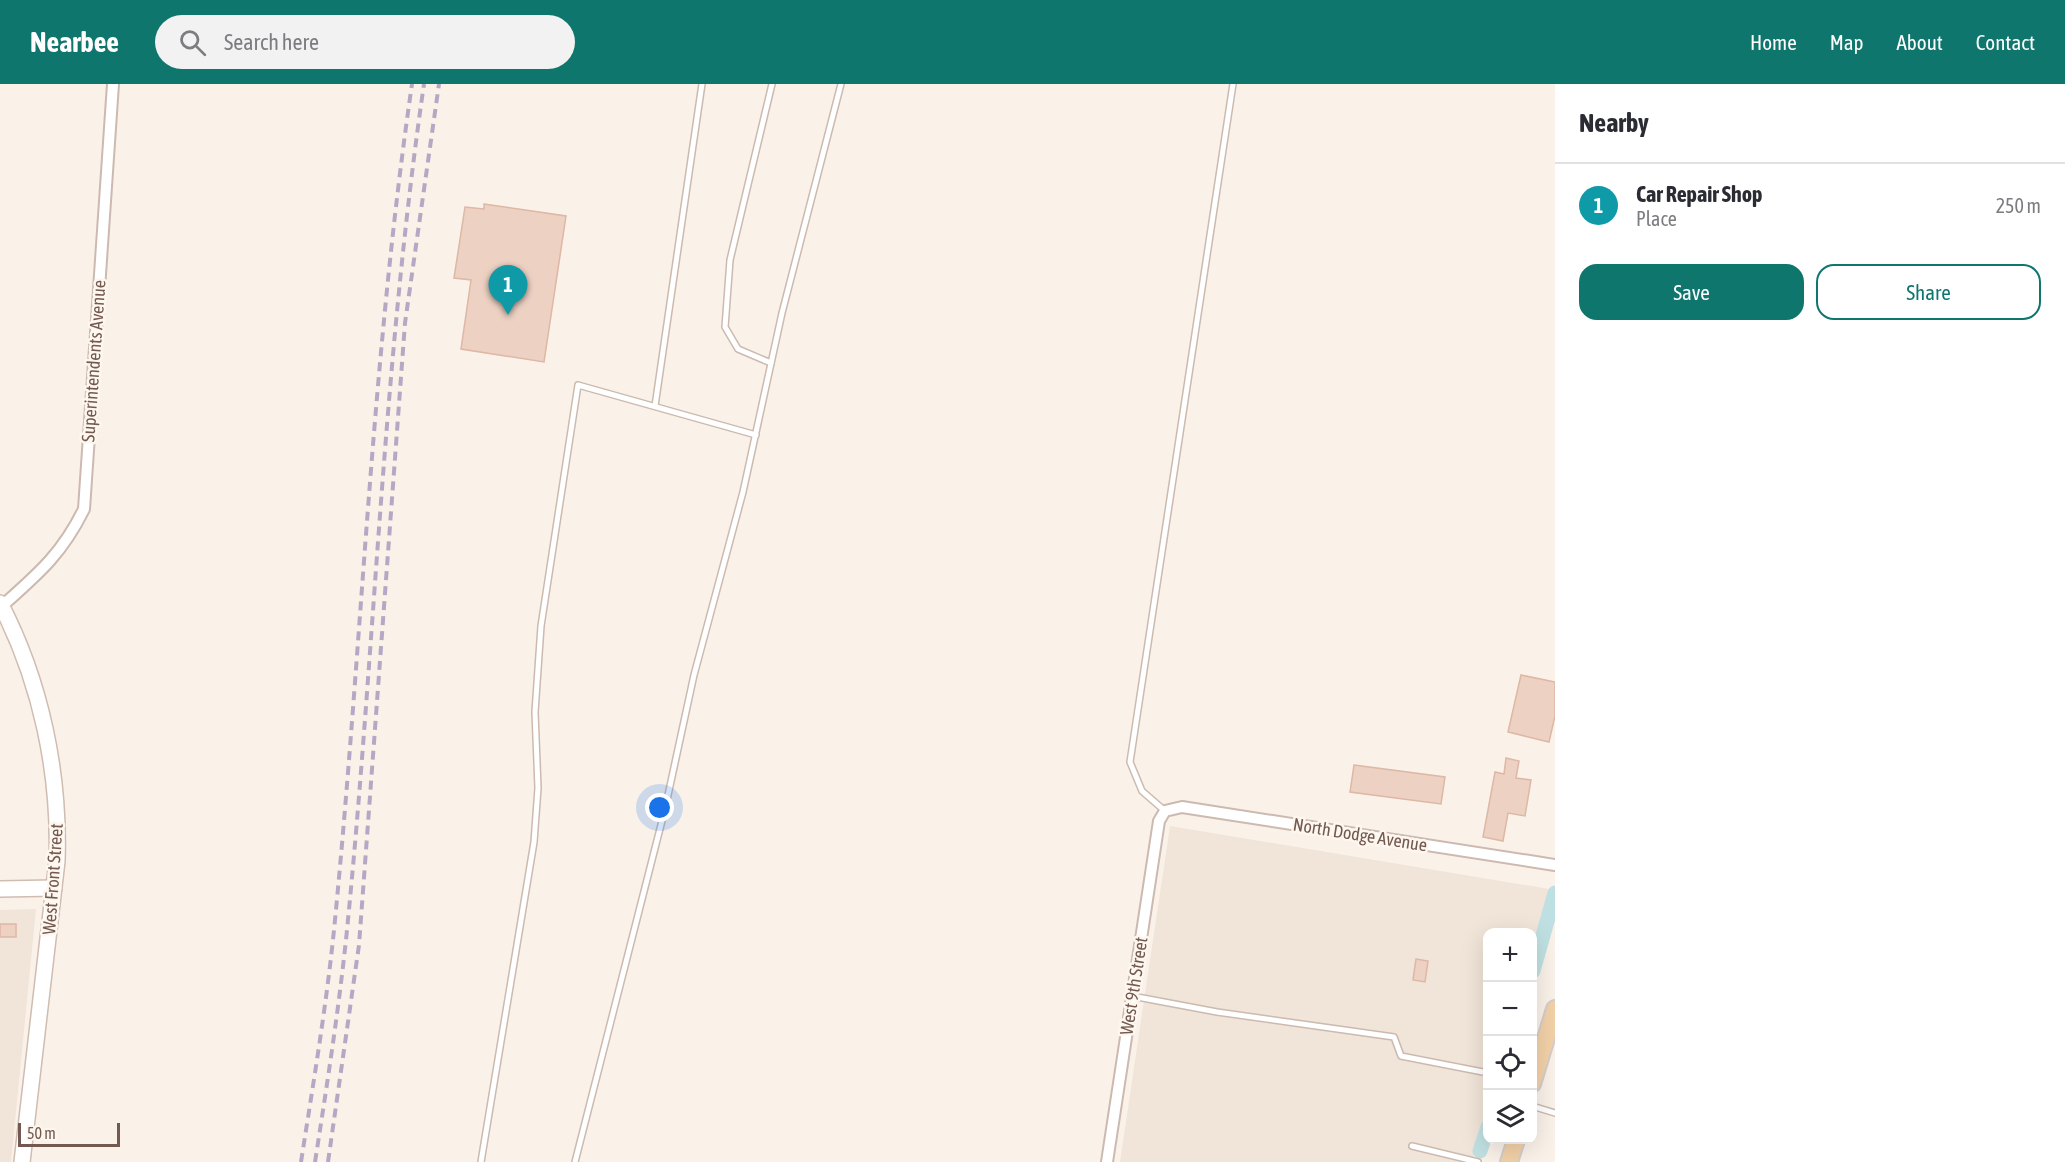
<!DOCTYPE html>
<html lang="en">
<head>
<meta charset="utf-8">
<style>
	body { margin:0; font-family:"Asap Condensed",sans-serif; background:#f2f2f3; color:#2b2b33 }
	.controls { position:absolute; right:18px; bottom:18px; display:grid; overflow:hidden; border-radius:12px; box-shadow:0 6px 24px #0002 }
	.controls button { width:54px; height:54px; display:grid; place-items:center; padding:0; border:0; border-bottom:2px solid #e1e1e2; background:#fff; color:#2b2b33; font:30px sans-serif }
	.scale { position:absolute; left:18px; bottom:15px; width:102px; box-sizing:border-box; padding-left:6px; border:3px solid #73594f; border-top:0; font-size:16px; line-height:21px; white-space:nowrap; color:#73594f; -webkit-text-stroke:4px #fdf7ef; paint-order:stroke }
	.you { position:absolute; left:660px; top:724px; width:21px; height:21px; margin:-15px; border:4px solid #fff; border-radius:50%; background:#1a73e8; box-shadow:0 0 0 9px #1a73e833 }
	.badge { display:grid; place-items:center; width:39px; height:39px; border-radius:50%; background:#0f766e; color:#fff; font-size:20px; font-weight:700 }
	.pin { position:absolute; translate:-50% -50px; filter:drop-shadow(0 2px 3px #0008) }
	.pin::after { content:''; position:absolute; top:32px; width:21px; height:18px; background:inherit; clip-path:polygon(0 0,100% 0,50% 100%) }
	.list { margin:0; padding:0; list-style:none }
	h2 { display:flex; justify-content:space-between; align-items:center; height:78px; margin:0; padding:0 24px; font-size:26px }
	h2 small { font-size:20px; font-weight:400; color:#7c7c81 }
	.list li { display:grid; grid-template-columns:39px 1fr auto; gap:18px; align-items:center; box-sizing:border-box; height:84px; padding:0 24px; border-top:2px solid #e1e1e2 }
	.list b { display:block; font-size:22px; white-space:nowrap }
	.list p { margin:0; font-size:20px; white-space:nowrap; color:#7c7c81 }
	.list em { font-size:20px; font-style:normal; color:#7c7c81 }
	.actions { display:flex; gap:12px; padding:18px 24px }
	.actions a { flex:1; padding:14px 0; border:2px solid #0f766e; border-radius:18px; text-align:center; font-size:21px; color:#0f766e }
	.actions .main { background:#0f766e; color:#fff }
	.icon { flex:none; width:33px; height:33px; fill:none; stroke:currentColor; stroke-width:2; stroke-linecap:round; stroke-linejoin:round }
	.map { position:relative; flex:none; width:1555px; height:1078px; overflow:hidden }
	header { display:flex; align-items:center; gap:36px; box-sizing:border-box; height:84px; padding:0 30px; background:#0f766e; color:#fff }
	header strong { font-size:28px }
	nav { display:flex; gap:33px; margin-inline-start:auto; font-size:21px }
	.search { width:420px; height:54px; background:#f2f2f3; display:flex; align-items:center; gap:15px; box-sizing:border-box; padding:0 21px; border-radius:33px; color:#7c7c81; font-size:22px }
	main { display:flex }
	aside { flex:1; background:#fff }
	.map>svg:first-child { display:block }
	.residential { fill:#f1e4d8 }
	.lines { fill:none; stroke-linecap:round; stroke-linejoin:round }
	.canal { stroke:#bfe0e2; stroke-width:15 }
	.building { fill:#edd1c3; stroke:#deb7a5; stroke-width:1.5 }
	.lane-casing { stroke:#ccbab0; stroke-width:8 }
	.street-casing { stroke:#ccbab0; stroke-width:14 }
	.secondary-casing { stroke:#d0bcb1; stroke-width:18 }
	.primary-casing { stroke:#d5cdca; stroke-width:20 }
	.lane { stroke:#fff; stroke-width:5 }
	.street { stroke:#fff; stroke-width:10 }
	.secondary { stroke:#fff; stroke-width:15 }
	.primary { stroke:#f2d1a8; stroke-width:16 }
	.rail { stroke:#b5a8c4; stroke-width:4; stroke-dasharray:9 6; stroke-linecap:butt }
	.labels { text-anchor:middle; stroke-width:5; stroke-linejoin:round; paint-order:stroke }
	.street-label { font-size:18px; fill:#73594f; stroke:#fdf7ef }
</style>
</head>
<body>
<header>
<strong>Nearbee</strong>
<div class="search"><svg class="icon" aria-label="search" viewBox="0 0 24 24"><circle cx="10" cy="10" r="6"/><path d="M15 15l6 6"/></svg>Search here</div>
<nav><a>Home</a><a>Map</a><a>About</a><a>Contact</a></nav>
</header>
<main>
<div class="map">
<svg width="1555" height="1078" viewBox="0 0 1555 1078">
	<rect width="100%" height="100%" fill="#faf2e9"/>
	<g class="residential">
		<polygon points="1170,742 1555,806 1555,821 1533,891 1532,848 1488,848 1487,1031 1472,1078 1120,1078"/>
		<polygon points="36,825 11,1078 0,1078 0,826"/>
	</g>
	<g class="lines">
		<g class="canal">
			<polyline points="1533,887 1555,809"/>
			<polyline points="1480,1067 1488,1043"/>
		</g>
	</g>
	<g class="building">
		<polygon points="484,120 566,132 544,278 461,265 471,196 454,194 465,123 484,125"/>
		<polygon points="1521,591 1555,598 1555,632 1549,658 1508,648"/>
		<polygon points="1506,674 1519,677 1516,694 1531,696 1525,732 1508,729 1503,757 1483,753 1495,688 1504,690"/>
		<polygon points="1354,681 1445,693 1441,720 1350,708"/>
		<rect x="0" y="840" width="16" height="13"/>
		<polygon points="1416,875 1428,877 1425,898 1413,896"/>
	</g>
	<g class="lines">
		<defs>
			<g id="lane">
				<polyline points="771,279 738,265 725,243 730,176 772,0"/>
				<polyline points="655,322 702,0"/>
				<polyline points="1165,727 1142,707 1130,678 1233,0"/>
				<polyline points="1132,912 1217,928 1394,953 1401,972 1488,989"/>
				<polyline points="1532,1022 1555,1029"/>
				<polyline points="1412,1062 1478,1078"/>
				<polyline points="481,1078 534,758 538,704 535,628 541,542 578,301 756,351"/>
				<polyline points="575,1078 665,725 694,591 743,408 782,229 841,0"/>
			</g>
			<g id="street">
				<path d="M2,522C38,490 62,470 84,425L113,0"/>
				<polyline points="1107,1078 1159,737 1165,727 1182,723 1555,781"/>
			</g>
			<g id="secondary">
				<path d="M0,519C41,598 60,689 57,777L22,1078"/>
				<polyline points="0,805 54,804"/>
			</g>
			<g id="primary">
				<polyline points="1532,1000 1555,925"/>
				<polyline points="1509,1078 1516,1056"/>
			</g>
		</defs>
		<use href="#lane" class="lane-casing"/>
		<use href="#street" class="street-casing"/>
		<use href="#secondary" class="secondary-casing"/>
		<use href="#primary" class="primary-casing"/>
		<use href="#lane" class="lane"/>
		<use href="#street" class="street"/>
		<use href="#secondary" class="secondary"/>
		<use href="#primary" class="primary"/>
		<g class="rail">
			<path d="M301,1078C313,1001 326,924 334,846C362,564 371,281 412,0"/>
			<path d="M315,1078C327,1001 339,924 347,846C375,564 383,281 424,0"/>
			<polyline points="328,1078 359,861 405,239 439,0"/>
		</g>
	</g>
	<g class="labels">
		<g class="street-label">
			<text transform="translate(94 277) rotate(-86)" y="6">Superintendents Avenue</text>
			<text transform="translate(1360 751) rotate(9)" y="6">North Dodge Avenue</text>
			<text transform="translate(53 795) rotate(-86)" y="6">West Front Street</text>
			<text transform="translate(1134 902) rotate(-81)" y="6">West 9th Street</text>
		</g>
	</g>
</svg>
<div class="controls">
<button>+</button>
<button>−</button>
<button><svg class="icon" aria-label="locate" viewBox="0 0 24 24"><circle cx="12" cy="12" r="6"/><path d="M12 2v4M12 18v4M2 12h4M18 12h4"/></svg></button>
<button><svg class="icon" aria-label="layers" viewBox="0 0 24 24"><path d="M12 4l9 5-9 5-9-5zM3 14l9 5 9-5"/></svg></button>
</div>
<div class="scale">50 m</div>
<div class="you"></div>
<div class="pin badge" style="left:508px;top:231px;background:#0f9aa8">1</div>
</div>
<aside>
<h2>Nearby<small></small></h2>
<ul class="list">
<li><span class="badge" style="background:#0f9aa8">1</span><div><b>Car Repair Shop</b><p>Place</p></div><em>250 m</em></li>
</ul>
<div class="actions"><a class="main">Save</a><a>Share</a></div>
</aside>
</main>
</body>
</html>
